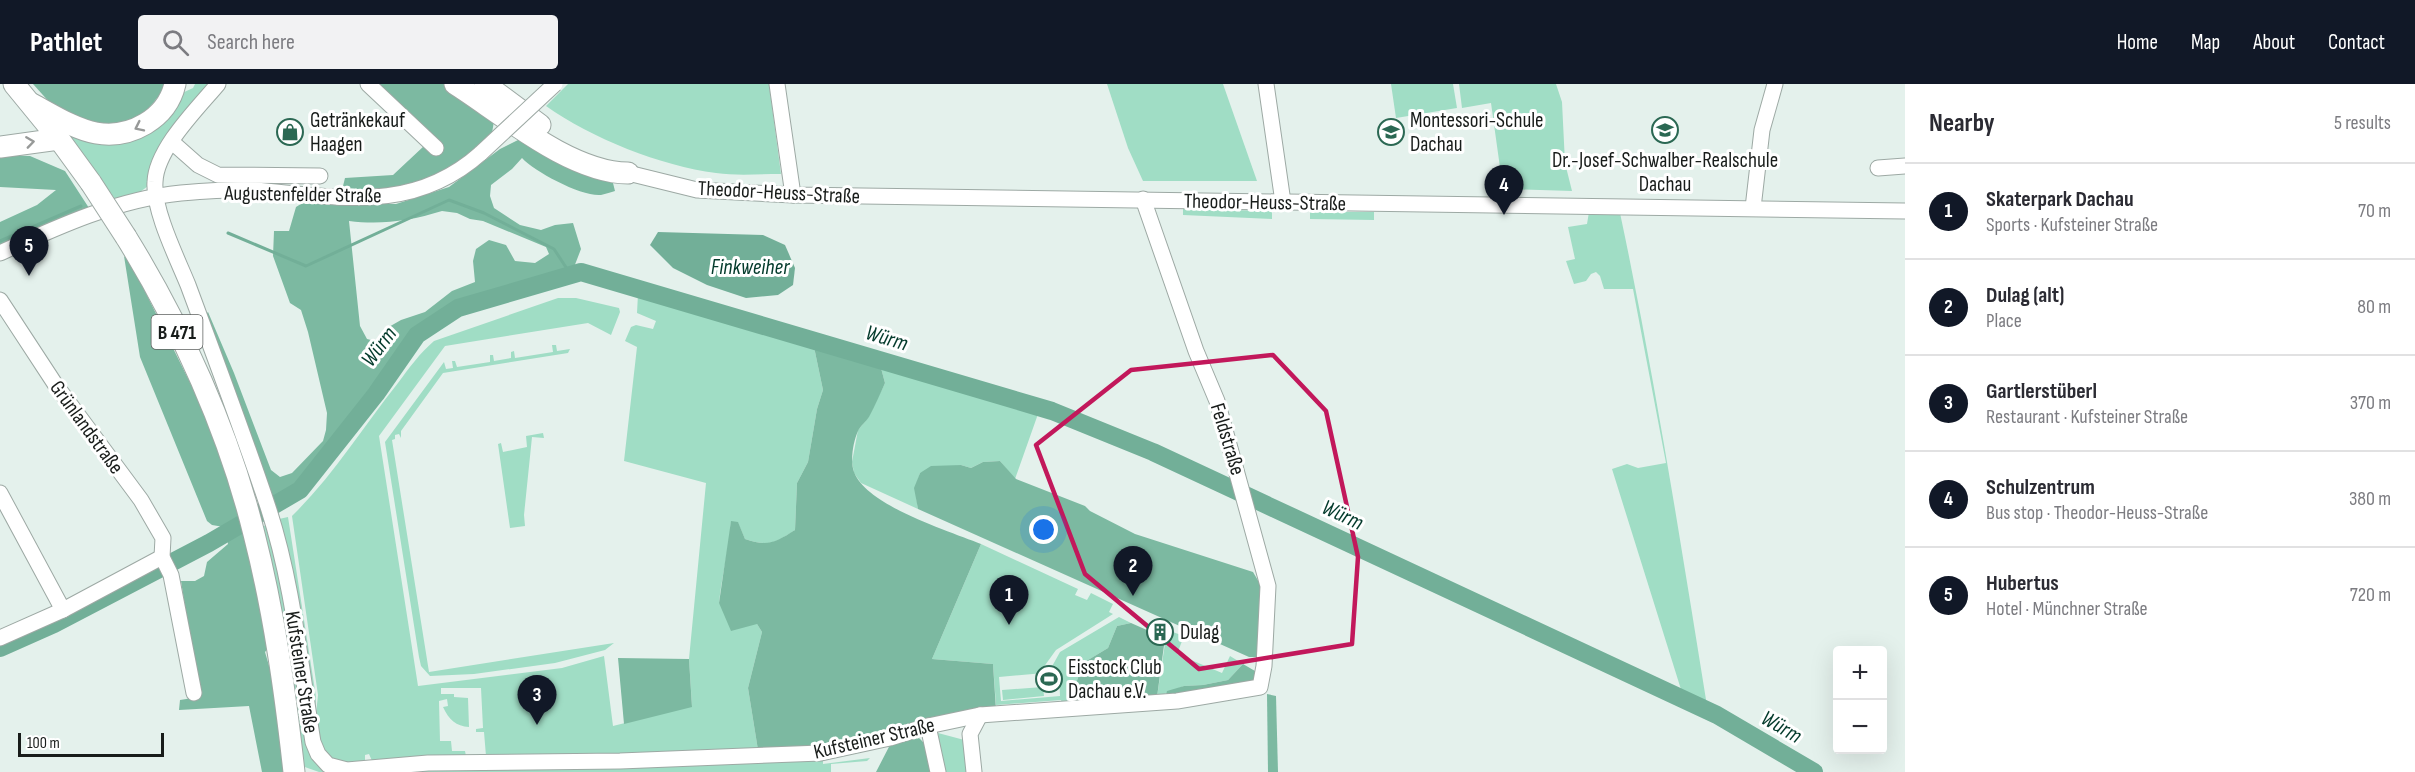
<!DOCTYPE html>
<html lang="en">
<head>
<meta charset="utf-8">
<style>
	body { margin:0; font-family:"Sofia Sans Condensed",sans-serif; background:#f2f2f3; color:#2b2b33 }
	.controls { position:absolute; right:18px; bottom:18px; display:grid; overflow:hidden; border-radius:6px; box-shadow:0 6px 24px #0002 }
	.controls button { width:54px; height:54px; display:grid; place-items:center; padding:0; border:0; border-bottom:2px solid #e1e1e2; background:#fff; color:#2b2b33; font:30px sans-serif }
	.scale { position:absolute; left:18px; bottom:15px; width:146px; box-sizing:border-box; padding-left:6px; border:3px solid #181c1a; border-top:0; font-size:16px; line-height:21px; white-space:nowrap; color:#181c1a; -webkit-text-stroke:4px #fff; paint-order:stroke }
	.you { position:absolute; left:1044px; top:446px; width:21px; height:21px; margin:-15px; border:4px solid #fff; border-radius:50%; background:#1a73e8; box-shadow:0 0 0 9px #1a73e833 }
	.badge { display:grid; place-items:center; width:39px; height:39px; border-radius:50%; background:#111827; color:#fff; font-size:20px; font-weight:700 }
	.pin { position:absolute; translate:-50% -50px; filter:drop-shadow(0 2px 3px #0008) }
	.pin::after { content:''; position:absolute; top:32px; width:21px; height:18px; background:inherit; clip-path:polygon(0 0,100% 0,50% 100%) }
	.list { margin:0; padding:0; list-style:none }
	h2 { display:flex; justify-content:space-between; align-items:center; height:78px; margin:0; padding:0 24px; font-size:26px }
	h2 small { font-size:20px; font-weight:400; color:#7c7c81 }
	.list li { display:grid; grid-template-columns:39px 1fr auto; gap:18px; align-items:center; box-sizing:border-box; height:96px; padding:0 24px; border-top:2px solid #e1e1e2 }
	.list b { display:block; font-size:22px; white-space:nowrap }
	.list p { margin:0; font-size:20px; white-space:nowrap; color:#7c7c81 }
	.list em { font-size:20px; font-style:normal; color:#7c7c81 }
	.icon { flex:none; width:33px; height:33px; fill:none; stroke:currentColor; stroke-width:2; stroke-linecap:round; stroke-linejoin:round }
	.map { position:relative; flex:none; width:1905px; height:688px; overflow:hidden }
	header { display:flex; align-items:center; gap:36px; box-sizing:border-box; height:84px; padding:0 30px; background:#111827; color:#fff }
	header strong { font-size:28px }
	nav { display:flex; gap:33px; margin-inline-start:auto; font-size:21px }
	.search { width:420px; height:54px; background:#f2f2f3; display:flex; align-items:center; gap:15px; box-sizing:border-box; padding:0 21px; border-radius:6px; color:#7c7c81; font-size:22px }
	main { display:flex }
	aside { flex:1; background:#fff }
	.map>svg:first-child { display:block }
	.green { fill:#a0ddc5 }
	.forest { fill:#7cb9a1; fill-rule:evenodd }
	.water { fill:#72af98 }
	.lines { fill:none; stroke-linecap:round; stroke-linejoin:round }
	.stream { stroke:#72af98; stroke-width:3 }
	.river { stroke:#72af98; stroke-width:18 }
	.minor-casing { stroke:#9da9a4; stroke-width:17 }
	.highway-casing { stroke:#9da9a4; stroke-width:23 }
	.minor { stroke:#fff; stroke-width:15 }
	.highway { stroke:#fff; stroke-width:21 }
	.minor-bridge-casing { stroke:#9da9a4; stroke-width:17; stroke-linecap:butt }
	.highway-bridge-casing { stroke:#9da9a4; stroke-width:23; stroke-linecap:butt }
	.minor-bridge { stroke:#fff; stroke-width:15 }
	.highway-bridge { stroke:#fff; stroke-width:21 }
	.oneway { stroke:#979998 }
	.marked { fill:none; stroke:#c2185b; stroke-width:4.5; stroke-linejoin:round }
	.labels { text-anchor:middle; stroke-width:6; stroke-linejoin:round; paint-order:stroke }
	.shield { fill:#fff; stroke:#5d605f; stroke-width:1.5 }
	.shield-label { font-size:20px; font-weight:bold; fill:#181c1a }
	.poi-label { font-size:21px; fill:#181c1a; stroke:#fff; text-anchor:start }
	.street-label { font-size:21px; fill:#181c1a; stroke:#fff }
	.water-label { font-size:22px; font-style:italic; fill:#033a2b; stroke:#fff }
</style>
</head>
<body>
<header>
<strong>Pathlet</strong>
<div class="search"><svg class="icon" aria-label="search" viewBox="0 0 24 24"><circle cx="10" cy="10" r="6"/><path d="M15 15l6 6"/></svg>Search here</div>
<nav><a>Home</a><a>Map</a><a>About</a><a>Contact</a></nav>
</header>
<main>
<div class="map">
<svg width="1905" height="688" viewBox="0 0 1905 688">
	<rect width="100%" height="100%" fill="#e4f1ec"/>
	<g class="green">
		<polygon points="195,0 214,0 148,102 136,111 115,115 62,42 180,10 193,4"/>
		<path d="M568,0H769L781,90C759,90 737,92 716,89C661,82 591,54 546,22Z"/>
		<polygon points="1107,0 1223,0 1257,97 1143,97 1128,64"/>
		<polygon points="1391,0 1453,0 1457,24 1396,34"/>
		<polygon points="1459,0 1556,0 1562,18 1565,79 1572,107 1503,105 1491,19 1462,24"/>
		<polygon points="1183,125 1272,127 1272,135 1183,131"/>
		<polygon points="1310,128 1374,128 1374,136 1310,135"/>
		<path d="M1589,128L1620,129C1655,294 1681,461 1708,628L1684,615L1612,385L1627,380L1638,384L1666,379L1633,205H1604L1600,192L1596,188L1591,190L1586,197L1574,200L1566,177L1575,175L1568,143L1587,140Z"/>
		<path d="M638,210L814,263L823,306L817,325L808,378L797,399L795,446C776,459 768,463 745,455L738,439L731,438C729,465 722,491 719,519L757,540L762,548L748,604L758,666L615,672H486L484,648H476V645L483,644L481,604H441V610H454V613L468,614L469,643C456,642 449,636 443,623L448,622L447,615L439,617L440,657H451L452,667H465L466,672L373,679L369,670L365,671V677L335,680L320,666L316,630L318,611L292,432C333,392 363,343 398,299C409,284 420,269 434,257L558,214H576L619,224L620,228L611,251L588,239L445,262L379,352L418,602L562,584L604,572L613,642L692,622L689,575L706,399L624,377L637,263L625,257L631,243L636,241L653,245L656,237L637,229Z"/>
		<polygon points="552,261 556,261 557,267 570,265 568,269 443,289 401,347 401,354 399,350 395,351 395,355 392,356 429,588 614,559 605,566 555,579 474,590 430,592 421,582 419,573 385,358 444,278 446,285 453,284 452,277 455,277 457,283 490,278 490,271 493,271 494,277 511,274 511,268 514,267 515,274 553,268"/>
		<polygon points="881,284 1038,330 1015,395 1000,377 983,378 971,384 961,381 920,389 915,404 918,425 861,399 854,389 852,378 858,346 868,334 885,299"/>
		<polygon points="543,349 544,354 532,353 524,431 525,442 510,444 498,360 501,359 503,368 527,363 526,352"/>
		<polygon points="288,433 316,613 315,628 279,435"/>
		<polygon points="269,439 286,514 309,658 331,688 319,688 302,682 261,444"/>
		<polygon points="981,460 1078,505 1075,511 1087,516 1091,509 1113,520 1109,528 1113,530 1056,566 1043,584 1044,589 999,593 1001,617 1060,612 1059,589 1050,589 1050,586 1060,568 1119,533 1131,539 1117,542 1108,564 1083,579 1069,620 1062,619 1061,616 996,621 993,580 932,575"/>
		<polygon points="1167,546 1184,552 1177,570 1222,589 1230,572 1243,580 1228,596 1203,601 1184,602 1157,613"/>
		<polygon points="1043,603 1044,612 1003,616 1002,606"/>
		<polygon points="938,649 968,657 972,688 942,688"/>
		<polygon points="823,674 823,680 870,674 867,677 831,680 831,688 417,688 417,686"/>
	</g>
	<g class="forest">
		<polygon points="33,0 169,0 135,40 85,41 51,20"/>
		<polygon points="373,0 444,0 494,37 492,49 477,65 442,90 407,103 342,106 345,94 393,91 424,62"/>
		<path d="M520,55L612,95L615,107C611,108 606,110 601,111C582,113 535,88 522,74L512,85L491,101L490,112L494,124L520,141L541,146L555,141L573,139L581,165L571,191L458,224L417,251L328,373L300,406L281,417L264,411L201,236L208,228L234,289L271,386L280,393L292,389L323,357L326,346L327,329L308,248L301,226L290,219L273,172L274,147H289L296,123L304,118L396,120L449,103L500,65ZM442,127L457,129L470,135L483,137L546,163L549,170L535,179L515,177L506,161L489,156L476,165L473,177L475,198L452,207L425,228L401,236L387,244L379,258L367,255L360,242L349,137C381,141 410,137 442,127Z"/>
		<polygon points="0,71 30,72 65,87 89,124 0,164 0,138 37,121 56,106 0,103"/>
		<polygon points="124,172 132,181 209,337 234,411 271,561 265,568 274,599 287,688 262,688 249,622 179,626 180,616 199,613 181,497 195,497 204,492 207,478 228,460 224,443 212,441 207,437 140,273"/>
		<path d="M814,263L881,284L885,299C880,310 875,322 869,333C866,338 860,342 858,347C853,358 850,377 854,388C867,422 949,447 981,460L932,575L993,580L996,626L820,665L758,666L748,604L762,548L757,540L731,547L719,519L731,437L738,438L745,455C768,463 776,458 795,446L797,399L808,378L817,325L823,306Z"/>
		<polygon points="1000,377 1016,395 1085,422 1090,427 1135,450 1253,488 1263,505 1260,569 1257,573 1249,573 918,425 914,404 920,389 931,382 961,381 971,384 983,378"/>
		<polygon points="1131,539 1165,554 1157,613 1069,620 1083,579 1108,564 1117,542"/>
		<polygon points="618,574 689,575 692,623 624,640"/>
		<polygon points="1243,580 1255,587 1256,591 1252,601 1166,611 1167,607 1184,602 1203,601 1228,596"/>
		<polygon points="1267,610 1276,612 1278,688 1268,688"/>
		<path d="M916,652C929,660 930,674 932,688H876L892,657Z"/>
	</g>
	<polygon class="water" points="658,148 763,151 785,161 795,184 793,201 778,211 746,214 707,201 673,184 650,161"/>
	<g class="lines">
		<g class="stream">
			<polyline points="228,149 306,182 449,116 484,129 554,165 571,191"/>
			<polyline points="0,157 81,122"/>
		</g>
		<polyline class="river" points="0,564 54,540 209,459 300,406 376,310 417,251 458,224 581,188 1052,327 1153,368 1717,631 1814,688"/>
		<defs>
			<g id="minor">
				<path d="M218,0C198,24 156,65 155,98C153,126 177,174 188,201C215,274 243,348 268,423C293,499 300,579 313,658L318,670L328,681L347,686L428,679L620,677L821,669L890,654L928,642L980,631L1177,617L1260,603L1264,582L1268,502L1217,317L1196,267L1143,115"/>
				<polyline points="368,0 436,64"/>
				<polyline points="777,0 793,111"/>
				<polyline points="1266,0 1283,118"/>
				<polyline points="172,58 198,81 218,91 320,92"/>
				<polyline points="1878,84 1905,82"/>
				<polyline points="628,89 697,106 793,111 1905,127"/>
				<polyline points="1753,124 1762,46 1775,0"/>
				<path d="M0,169C57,143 118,115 181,109C205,107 231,105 255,106C338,113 413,130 481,69"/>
				<polyline points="0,216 55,300 141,416 163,454 162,473 171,491 194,609"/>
				<polyline points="0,409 63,526"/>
				<polyline points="0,554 63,526 162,473"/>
				<polyline points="928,642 938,688"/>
				<polyline points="974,688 970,650 980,631"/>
			</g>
			<g id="highway">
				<polyline points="14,0 59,55 91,99"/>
				<path d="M455,0C502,30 571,89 628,89"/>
				<polyline points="485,0 540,41"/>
				<path d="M32,20C51,30 74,45 96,49C130,55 167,35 175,0"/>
				<polyline points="0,63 59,55"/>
				<path d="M126,153C181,242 229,348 254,450C274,528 285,607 294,688"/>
			</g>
		</defs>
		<use href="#minor" class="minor-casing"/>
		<use href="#highway" class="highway-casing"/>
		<use href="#minor" class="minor"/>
		<use href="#highway" class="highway"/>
		<defs>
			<polyline id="minor-bridge" points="481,69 555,0"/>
			<polyline id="highway-bridge" points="91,99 126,153"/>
		</defs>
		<use href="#minor-bridge" class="minor-bridge-casing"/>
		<use href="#highway-bridge" class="highway-bridge-casing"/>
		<use href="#minor-bridge" class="minor-bridge"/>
		<use href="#highway-bridge" class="highway-bridge"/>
	</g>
	<defs><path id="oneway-chevron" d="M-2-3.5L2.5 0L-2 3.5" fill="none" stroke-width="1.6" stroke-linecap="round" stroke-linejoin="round" transform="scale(1.5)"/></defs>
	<g class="oneway">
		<use href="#oneway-chevron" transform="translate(139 43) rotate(154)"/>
		<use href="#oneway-chevron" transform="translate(30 58) rotate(-8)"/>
	</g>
	<path class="marked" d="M1273,271L1326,327L1358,473L1352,560L1199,585L1085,490L1036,361L1131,286Z"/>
	<defs>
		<symbol id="school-ring" viewBox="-11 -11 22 22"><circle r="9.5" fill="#fff" stroke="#2b6853" stroke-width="1.5"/><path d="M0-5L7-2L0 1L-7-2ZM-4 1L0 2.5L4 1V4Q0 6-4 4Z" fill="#2b6853"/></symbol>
		<symbol id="shop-ring" viewBox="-11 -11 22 22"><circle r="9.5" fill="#fff" stroke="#2b6853" stroke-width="1.5"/><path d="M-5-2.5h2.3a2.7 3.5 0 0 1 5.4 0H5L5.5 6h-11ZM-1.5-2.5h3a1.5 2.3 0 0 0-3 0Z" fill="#2b6853"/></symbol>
		<symbol id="building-ring" viewBox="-11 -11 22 22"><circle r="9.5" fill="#fff" stroke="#2b6853" stroke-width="1.5"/><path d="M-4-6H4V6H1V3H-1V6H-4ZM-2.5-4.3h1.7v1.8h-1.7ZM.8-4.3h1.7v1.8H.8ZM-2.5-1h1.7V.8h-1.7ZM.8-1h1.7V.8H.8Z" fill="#2b6853"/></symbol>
		<symbol id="stadium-ring" viewBox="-11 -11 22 22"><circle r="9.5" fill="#fff" stroke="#2b6853" stroke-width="1.5"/><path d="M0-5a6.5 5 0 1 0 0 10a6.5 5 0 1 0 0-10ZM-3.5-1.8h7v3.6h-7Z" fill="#2b6853"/></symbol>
	</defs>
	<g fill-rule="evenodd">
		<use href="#school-ring" x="1650" y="31" width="30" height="30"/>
		<use href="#shop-ring" x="275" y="33" width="30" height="30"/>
		<use href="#school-ring" x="1376" y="33" width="30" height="30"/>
		<use href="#building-ring" x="1145" y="533" width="30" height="30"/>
		<use href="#stadium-ring" x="1034" y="580" width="30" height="30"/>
	</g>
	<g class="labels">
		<rect class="shield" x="151.5" y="231" width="51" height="34" rx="4.5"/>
		<g class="shield-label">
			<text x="177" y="255">B 471</text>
		</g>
		<g class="poi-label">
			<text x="310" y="43">Getränkekauf<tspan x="310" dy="24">Haagen</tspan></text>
			<text x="1410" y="43">Montessori-Schule<tspan x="1410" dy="24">Dachau</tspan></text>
			<text x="1665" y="83" text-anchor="middle">Dr.-Josef-Schwalber-Realschule<tspan x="1665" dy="24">Dachau</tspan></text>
			<text x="1180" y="555">Dulag</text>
			<text x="1068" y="590">Eisstock Club<tspan x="1068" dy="24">Dachau e.V.</tspan></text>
		</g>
		<g class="street-label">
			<text transform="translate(779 108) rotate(3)" y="7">Theodor-Heuss-Straße</text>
			<text transform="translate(303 110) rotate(1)" y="7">Augustenfelder Straße</text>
			<text transform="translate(1265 118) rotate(1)" y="7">Theodor-Heuss-Straße</text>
			<text transform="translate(87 343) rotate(54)" y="7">Grünlandstraße</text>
			<text transform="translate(1228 355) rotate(73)" y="7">Feldstraße</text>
			<text transform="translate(302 588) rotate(81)" y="7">Kufsteiner Straße</text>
			<text transform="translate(874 654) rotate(-13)" y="7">Kufsteiner Straße</text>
		</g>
		<g class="water-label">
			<text x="750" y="190">Finkweiher</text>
			<text transform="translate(887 253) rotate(17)" y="8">Würm</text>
			<text transform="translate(378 262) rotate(-53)" y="8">Würm</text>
			<text transform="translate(1343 430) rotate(25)" y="8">Würm</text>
			<text transform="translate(1782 642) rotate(30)" y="8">Würm</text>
		</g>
	</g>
</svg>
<div class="controls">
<button>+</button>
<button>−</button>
</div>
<div class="scale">100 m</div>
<div class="you"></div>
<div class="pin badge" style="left:1009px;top:541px">1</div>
<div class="pin badge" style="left:1133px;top:512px">2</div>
<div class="pin badge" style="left:537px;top:641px">3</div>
<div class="pin badge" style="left:1504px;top:131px">4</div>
<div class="pin badge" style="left:29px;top:192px">5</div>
</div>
<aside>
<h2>Nearby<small>5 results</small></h2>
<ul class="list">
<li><span class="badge">1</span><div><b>Skaterpark Dachau</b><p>Sports · Kufsteiner Straße</p></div><em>70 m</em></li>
<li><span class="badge">2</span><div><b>Dulag (alt)</b><p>Place</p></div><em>80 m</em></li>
<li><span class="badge">3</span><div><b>Gartlerstüberl</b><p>Restaurant · Kufsteiner Straße</p></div><em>370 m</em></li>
<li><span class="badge">4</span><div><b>Schulzentrum</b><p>Bus stop · Theodor-Heuss-Straße</p></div><em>380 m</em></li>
<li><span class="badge">5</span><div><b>Hubertus</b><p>Hotel · Münchner Straße</p></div><em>720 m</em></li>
</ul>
</aside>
</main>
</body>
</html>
